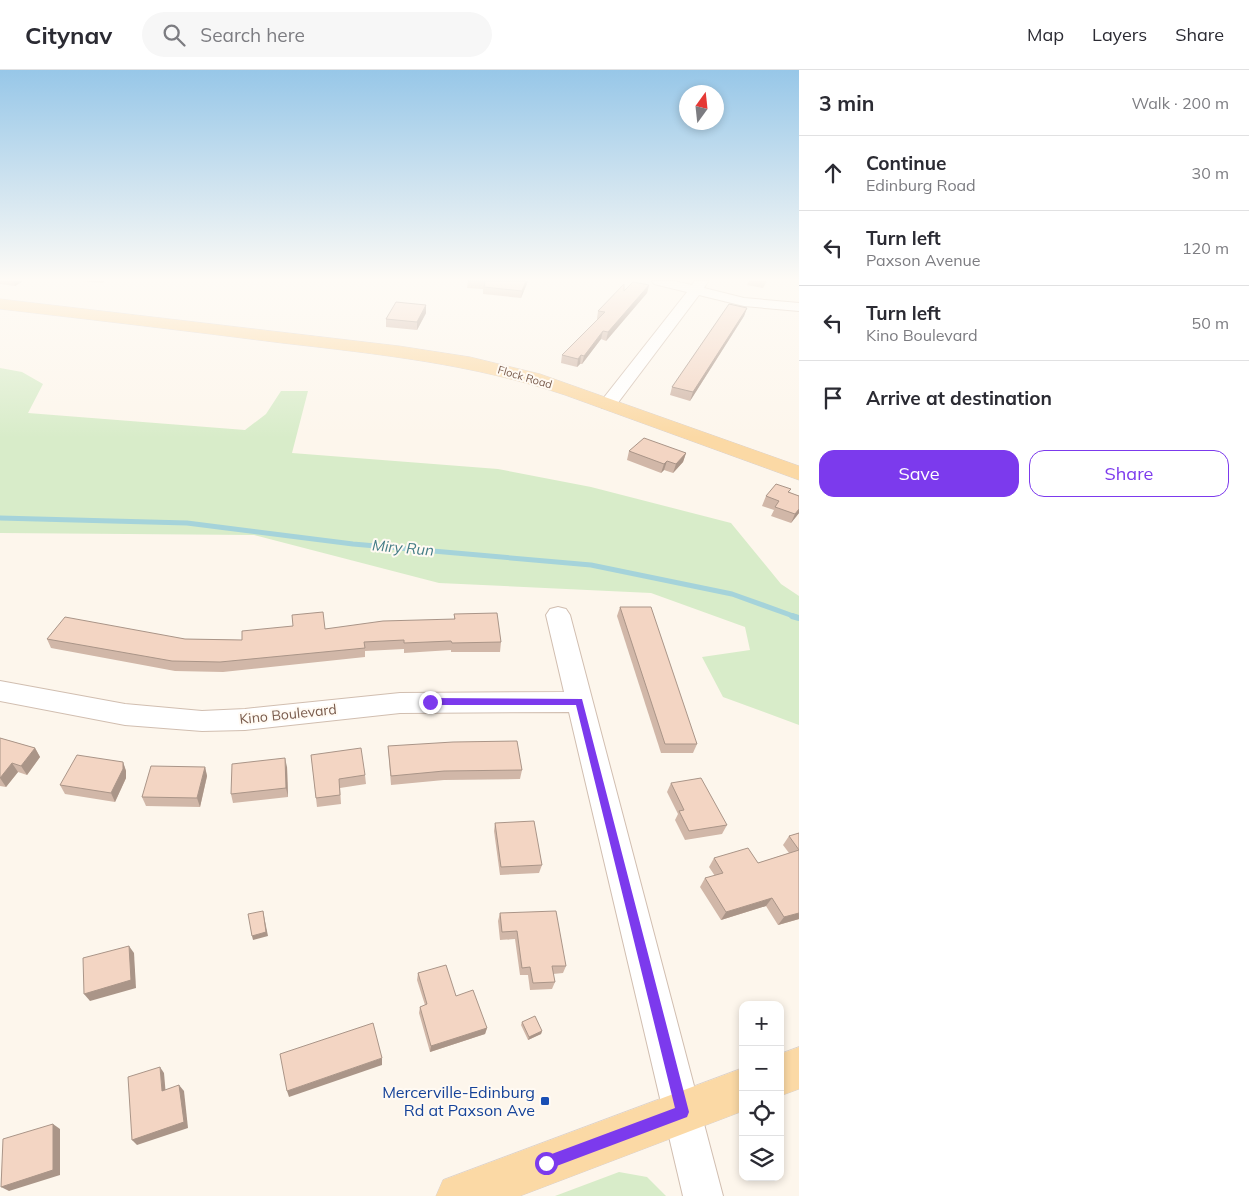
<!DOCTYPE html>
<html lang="en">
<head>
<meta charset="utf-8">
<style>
	body { margin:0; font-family:Mulish,sans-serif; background:#f7f7f7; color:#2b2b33 }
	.controls { position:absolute; right:15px; bottom:15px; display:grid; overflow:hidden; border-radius:10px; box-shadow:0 2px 8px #0003 }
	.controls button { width:45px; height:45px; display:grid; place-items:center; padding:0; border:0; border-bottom:1px solid #e1e1e2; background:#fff; color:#2b2b33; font:25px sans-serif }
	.compass { position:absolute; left:679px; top:15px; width:45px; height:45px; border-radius:50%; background:#fff; box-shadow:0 2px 8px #0003; rotate:15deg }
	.stop { position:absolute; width:15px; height:15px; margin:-11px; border:4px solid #7c3aed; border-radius:50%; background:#fff }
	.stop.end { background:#7c3aed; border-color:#fff; box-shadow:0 1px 5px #0008 }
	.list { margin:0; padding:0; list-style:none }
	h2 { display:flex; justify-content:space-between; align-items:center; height:65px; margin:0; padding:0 20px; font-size:21px }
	h2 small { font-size:16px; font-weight:400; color:#7c7c81 }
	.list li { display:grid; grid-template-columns:32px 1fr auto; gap:15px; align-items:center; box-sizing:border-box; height:75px; padding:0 20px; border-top:1px solid #e1e1e2 }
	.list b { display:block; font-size:19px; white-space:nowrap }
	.list p { margin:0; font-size:16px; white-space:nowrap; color:#7c7c81 }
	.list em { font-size:16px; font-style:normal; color:#7c7c81 }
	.actions { display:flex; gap:10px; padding:15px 20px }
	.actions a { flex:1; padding:11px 0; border:1px solid #7c3aed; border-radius:15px; text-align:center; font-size:18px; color:#7c3aed }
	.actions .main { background:#7c3aed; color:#fff }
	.icon { flex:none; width:28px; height:28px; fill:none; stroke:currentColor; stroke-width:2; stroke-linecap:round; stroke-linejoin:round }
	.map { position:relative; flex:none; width:799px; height:1126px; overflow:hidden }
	header { display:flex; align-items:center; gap:30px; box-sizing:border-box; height:70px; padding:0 25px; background:#fff; border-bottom:1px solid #e1e1e2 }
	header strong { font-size:24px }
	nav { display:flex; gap:28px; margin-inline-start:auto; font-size:18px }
	.search { width:350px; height:45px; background:#f7f7f7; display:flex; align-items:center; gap:12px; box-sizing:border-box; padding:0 18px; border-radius:28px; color:#7c7c81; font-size:19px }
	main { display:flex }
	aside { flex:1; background:#fff }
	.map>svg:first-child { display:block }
	.green { fill:#d8ecc9 }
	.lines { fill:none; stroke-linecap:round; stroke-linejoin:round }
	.stream-far1 { stroke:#a5d3da; stroke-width:5 }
	.stream { stroke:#a5d3da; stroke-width:6 }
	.minor-casing { stroke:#d1beb0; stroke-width:2 }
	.major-casing { stroke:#dad1cd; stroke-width:1 }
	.minor { fill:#fff; fill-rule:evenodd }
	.major { fill:#fbd9a5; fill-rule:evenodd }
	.wall { fill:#d1b7a8 }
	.shaded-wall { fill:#aa9588 }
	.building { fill:#f3d5c3; stroke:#aa9588 }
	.route { fill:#7c3aed }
	.transit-dot { fill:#1a4fb4; stroke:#fffaf3; stroke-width:2 }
	.labels { text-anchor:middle; stroke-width:4; stroke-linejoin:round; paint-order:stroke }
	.far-street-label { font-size:11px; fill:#7a5c4d; stroke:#fffaf3 }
	.street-label { font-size:14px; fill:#7a5c4d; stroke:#fffaf3 }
	.water-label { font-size:15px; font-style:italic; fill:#437c86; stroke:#fffaf3 }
	.near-transit-label { font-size:16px; fill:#164399; stroke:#fffaf3; text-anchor:end }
</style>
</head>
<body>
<header>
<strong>Citynav</strong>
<div class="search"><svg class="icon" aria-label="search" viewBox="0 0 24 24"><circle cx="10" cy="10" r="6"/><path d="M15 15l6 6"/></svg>Search here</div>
<nav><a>Map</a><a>Layers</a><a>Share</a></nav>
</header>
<main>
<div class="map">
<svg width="799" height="1126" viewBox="0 0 799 1126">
	<rect width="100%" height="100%" fill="#fdf6ec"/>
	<g class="green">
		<polygon points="0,298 22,302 43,314 28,343 245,360 266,344 281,321 308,321 292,383 498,399 591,417 731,453 781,514 799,526 799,655 723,627 702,587 750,580 745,557 651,523 439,513 254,465 0,463"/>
		<polygon points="619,1102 647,1107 666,1126 555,1126"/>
	</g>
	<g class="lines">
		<polyline class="stream-far1" points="0,448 187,453 353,474 591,495 732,524 796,547"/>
		<polyline class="stream" points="792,546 799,548"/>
		<defs>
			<g id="minor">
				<polygon points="652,211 674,211 692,215 695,211 708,211 704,218 744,228 799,233 799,241 744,236 699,225 614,338 602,338 599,334 602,330 687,222 654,214"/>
				<polygon points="558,537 566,539 570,545 723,1126 683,1126 569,642 400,643 245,660 202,661 125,655 0,631 0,611 125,634 202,641 245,639 400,623 564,622 546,545 550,539"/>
			</g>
			<g id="major">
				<path d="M0,229L399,276L470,287L540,304L799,396V410L565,325C473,294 378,284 282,273C188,261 94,250 0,239Z"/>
				<polygon points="799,977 799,1019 780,1026 780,984"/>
				<polygon points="743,998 743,1041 520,1126 436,1126 443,1110"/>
			</g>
		</defs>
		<use href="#minor" class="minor-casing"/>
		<use href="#major" class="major-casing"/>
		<use href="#minor" class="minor"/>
		<use href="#major" class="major"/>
	</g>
	<g class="wall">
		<polygon points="0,211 23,211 15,216 0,214"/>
		<polygon points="80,211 105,211 103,213"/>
		<polygon points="468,211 528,211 521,228 483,224 483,219 467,218"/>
		<polygon points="749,211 767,211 763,218 747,215"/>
		<polygon points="649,215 647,223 606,271 601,269 582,294 580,294 577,297 561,293 562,285 598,249 597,249 598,241 624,221"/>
		<polygon points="426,235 426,243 417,260 386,257 386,249"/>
		<polygon points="747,238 744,246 690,331 670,325 672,317"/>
		<polygon points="629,381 686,383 683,392 673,403 664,400 661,403 627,390"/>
		<polygon points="791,419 789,422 799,426 799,443 791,453 771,446 774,440 762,436 766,426"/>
		<polygon points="620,537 697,674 693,683 661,683 617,546"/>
		<polygon points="454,544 501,572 500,582 451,582 451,580 404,583 404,579 365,581 365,587 223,602 175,601 51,578 47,569 185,569 242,570 293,556 325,559 454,549"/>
		<polygon points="0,668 35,678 40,687 27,705 18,702 6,717 0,716"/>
		<polygon points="388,676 522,700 520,709 444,710 391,715"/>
		<polygon points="311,685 365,705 366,714 340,718 341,734 317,737"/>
		<polygon points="123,692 126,701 126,708 115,732 65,724 60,715"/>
		<polygon points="205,697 207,706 200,737 146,736 142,727"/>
		<polygon points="287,697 288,727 233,733 231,724"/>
		<polygon points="671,713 727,755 722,764 685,770 675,750 678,744 667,722"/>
		<polygon points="495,753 542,795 539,803 500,805 494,761"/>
		<polygon points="799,763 799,849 778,855 766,836 721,850 700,817 705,808 715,806 709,797 714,788 758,793 789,783 783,775 789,766"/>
		<polygon points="500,843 566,896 563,903 553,904 555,912 552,919 530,920 528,905 520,905 515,869 500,870 498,851"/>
		<polygon points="418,903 456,926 487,958 485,964 430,982 419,943 420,937 425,935 417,910"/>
		<polygon points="522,952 542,961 541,964 528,970 521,955"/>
	</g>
	<g class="shaded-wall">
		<polygon points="14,211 23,211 15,216"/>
		<polygon points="526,211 528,211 521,228 522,221"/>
		<polygon points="649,215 647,223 606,271 608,262"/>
		<polygon points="426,235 426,243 417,260 417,252"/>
		<polygon points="747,238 744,246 690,331 693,322"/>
		<polygon points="603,261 601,269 582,294 584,286"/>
		<polygon points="581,285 580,294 577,297 578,289"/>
		<polygon points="686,383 683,392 673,403 676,394"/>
		<polygon points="667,391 664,400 661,403 664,394"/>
		<polygon points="799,439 799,443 791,453 795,444"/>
		<polygon points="35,678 40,687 27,705 21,696"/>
		<polygon points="285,688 287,697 288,727 286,718"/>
		<polygon points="123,692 126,701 126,708 115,732 111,723"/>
		<polygon points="12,693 18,702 6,717 0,708"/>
		<polygon points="205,697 207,706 200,737 197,728"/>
		<polygon points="772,828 766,836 721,850 726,842"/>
		<polygon points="263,841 268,866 253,870 252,866"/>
		<polygon points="799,843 799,849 778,855 784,847"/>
		<polygon points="129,876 134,883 136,918 90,931 84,924"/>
		<polygon points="487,958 485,964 430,982 431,976"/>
		<polygon points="542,961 541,964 528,970 529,967"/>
		<polygon points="382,988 382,995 289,1027 287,1021"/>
		<polygon points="160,997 164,1003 166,1026 162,1021"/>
		<polygon points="179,1015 184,1021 188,1058 137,1075 132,1070"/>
		<polygon points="53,1054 60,1059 60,1105 9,1121 1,1117"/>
	</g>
	<g class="building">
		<polygon points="468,211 526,211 522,221 484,217 485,212"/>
		<polygon points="633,212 649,215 608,262 603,261 584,286 581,285 578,289 562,285 605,242 598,241 624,214 624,221"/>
		<polygon points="396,232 426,235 417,252 386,249"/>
		<polygon points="729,234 747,238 693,322 672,317"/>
		<polygon points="644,368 686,383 676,394 667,391 664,394 629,381"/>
		<polygon points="776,414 791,419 788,422 799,426 799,439 795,444 775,437 779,431 766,426"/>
		<polygon points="620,537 651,537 697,674 665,674"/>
		<polygon points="323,542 325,559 383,551 455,549 454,544 497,543 501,572 452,573 451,571 404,573 404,570 364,572 365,578 220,592 172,591 47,569 65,547 185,569 242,570 242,561 293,556 292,545"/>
		<polygon points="0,668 35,678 21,696 12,693 0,708"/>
		<polygon points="517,671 522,700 444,701 391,706 388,676 453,672"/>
		<polygon points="361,678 365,705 339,709 340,725 316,728 311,685"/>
		<polygon points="77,685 123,692 123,699 111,723 60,715"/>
		<polygon points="285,688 286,718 231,724 232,694"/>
		<polygon points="151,696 205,697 197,728 142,727"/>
		<polygon points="701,708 727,755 689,761 679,741 684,740 671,713"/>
		<polygon points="534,751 542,795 501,797 495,753"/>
		<polygon points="799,763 799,780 789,766"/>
		<polygon points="748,778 758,793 799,780 799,843 784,847 772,828 726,842 705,808 723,803 714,788"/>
		<polygon points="263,841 266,862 252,866 248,844"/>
		<polygon points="556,841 566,896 552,896 555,912 533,913 530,897 522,898 517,861 502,862 500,843"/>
		<polygon points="129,876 131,910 84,924 83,888"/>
		<polygon points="446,895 456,926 473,920 487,958 431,976 420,937 427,934 418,903"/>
		<polygon points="535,946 542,961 529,967 522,952"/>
		<polygon points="373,953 382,988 287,1021 280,984"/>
		<polygon points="160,997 162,1021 179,1015 184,1052 132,1070 128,1007"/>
		<polygon points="53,1054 53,1100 1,1117 3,1069"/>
	</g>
	<linearGradient id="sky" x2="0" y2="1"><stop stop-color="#97c7e8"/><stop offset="0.57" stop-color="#fefbf6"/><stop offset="1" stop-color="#fefbf6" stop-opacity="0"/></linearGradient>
	<rect width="799" height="368" fill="url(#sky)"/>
	<polygon class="route" points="430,628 582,629 689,1042 687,1047 546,1100 541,1098 539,1093 541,1088 675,1038 576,635 430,635 426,632"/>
	<rect class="transit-dot" x="540" y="1026" width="10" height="10" rx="2.5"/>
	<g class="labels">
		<g class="far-street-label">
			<text transform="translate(525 307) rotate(16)" y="4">Flock Road</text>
		</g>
		<g class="street-label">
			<text transform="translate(288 644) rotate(-6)" y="5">Kino Boulevard</text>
		</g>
		<g class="water-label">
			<text transform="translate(403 478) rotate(5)" y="5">Miry Run</text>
		</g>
		<g class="near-transit-label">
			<text x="535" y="1028">Mercerville-Edinburg<tspan x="535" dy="18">Rd at Paxson Ave</tspan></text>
		</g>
	</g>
</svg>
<div class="controls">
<button>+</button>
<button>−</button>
<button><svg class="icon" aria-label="locate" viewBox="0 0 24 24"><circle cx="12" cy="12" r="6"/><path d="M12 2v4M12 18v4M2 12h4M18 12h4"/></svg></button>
<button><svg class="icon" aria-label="layers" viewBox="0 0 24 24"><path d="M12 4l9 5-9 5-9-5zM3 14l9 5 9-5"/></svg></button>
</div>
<svg class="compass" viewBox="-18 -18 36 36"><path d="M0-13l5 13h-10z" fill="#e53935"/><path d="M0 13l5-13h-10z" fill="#7c7c81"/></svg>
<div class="stop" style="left:546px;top:1093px"></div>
<div class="stop end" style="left:430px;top:632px"></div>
</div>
<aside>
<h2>3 min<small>Walk · 200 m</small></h2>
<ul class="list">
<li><svg class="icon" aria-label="ahead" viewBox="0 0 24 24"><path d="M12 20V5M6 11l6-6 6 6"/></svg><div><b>Continue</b><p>Edinburg Road</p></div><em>30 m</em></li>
<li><svg class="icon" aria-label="left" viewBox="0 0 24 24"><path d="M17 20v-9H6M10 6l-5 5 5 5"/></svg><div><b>Turn left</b><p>Paxson Avenue</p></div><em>120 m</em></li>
<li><svg class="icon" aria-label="left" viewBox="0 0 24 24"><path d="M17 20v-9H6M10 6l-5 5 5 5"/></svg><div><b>Turn left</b><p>Kino Boulevard</p></div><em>50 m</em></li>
<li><svg class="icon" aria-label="arrive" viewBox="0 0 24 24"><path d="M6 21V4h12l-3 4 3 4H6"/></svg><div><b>Arrive at destination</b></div></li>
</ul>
<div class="actions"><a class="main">Save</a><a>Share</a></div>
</aside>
</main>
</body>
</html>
